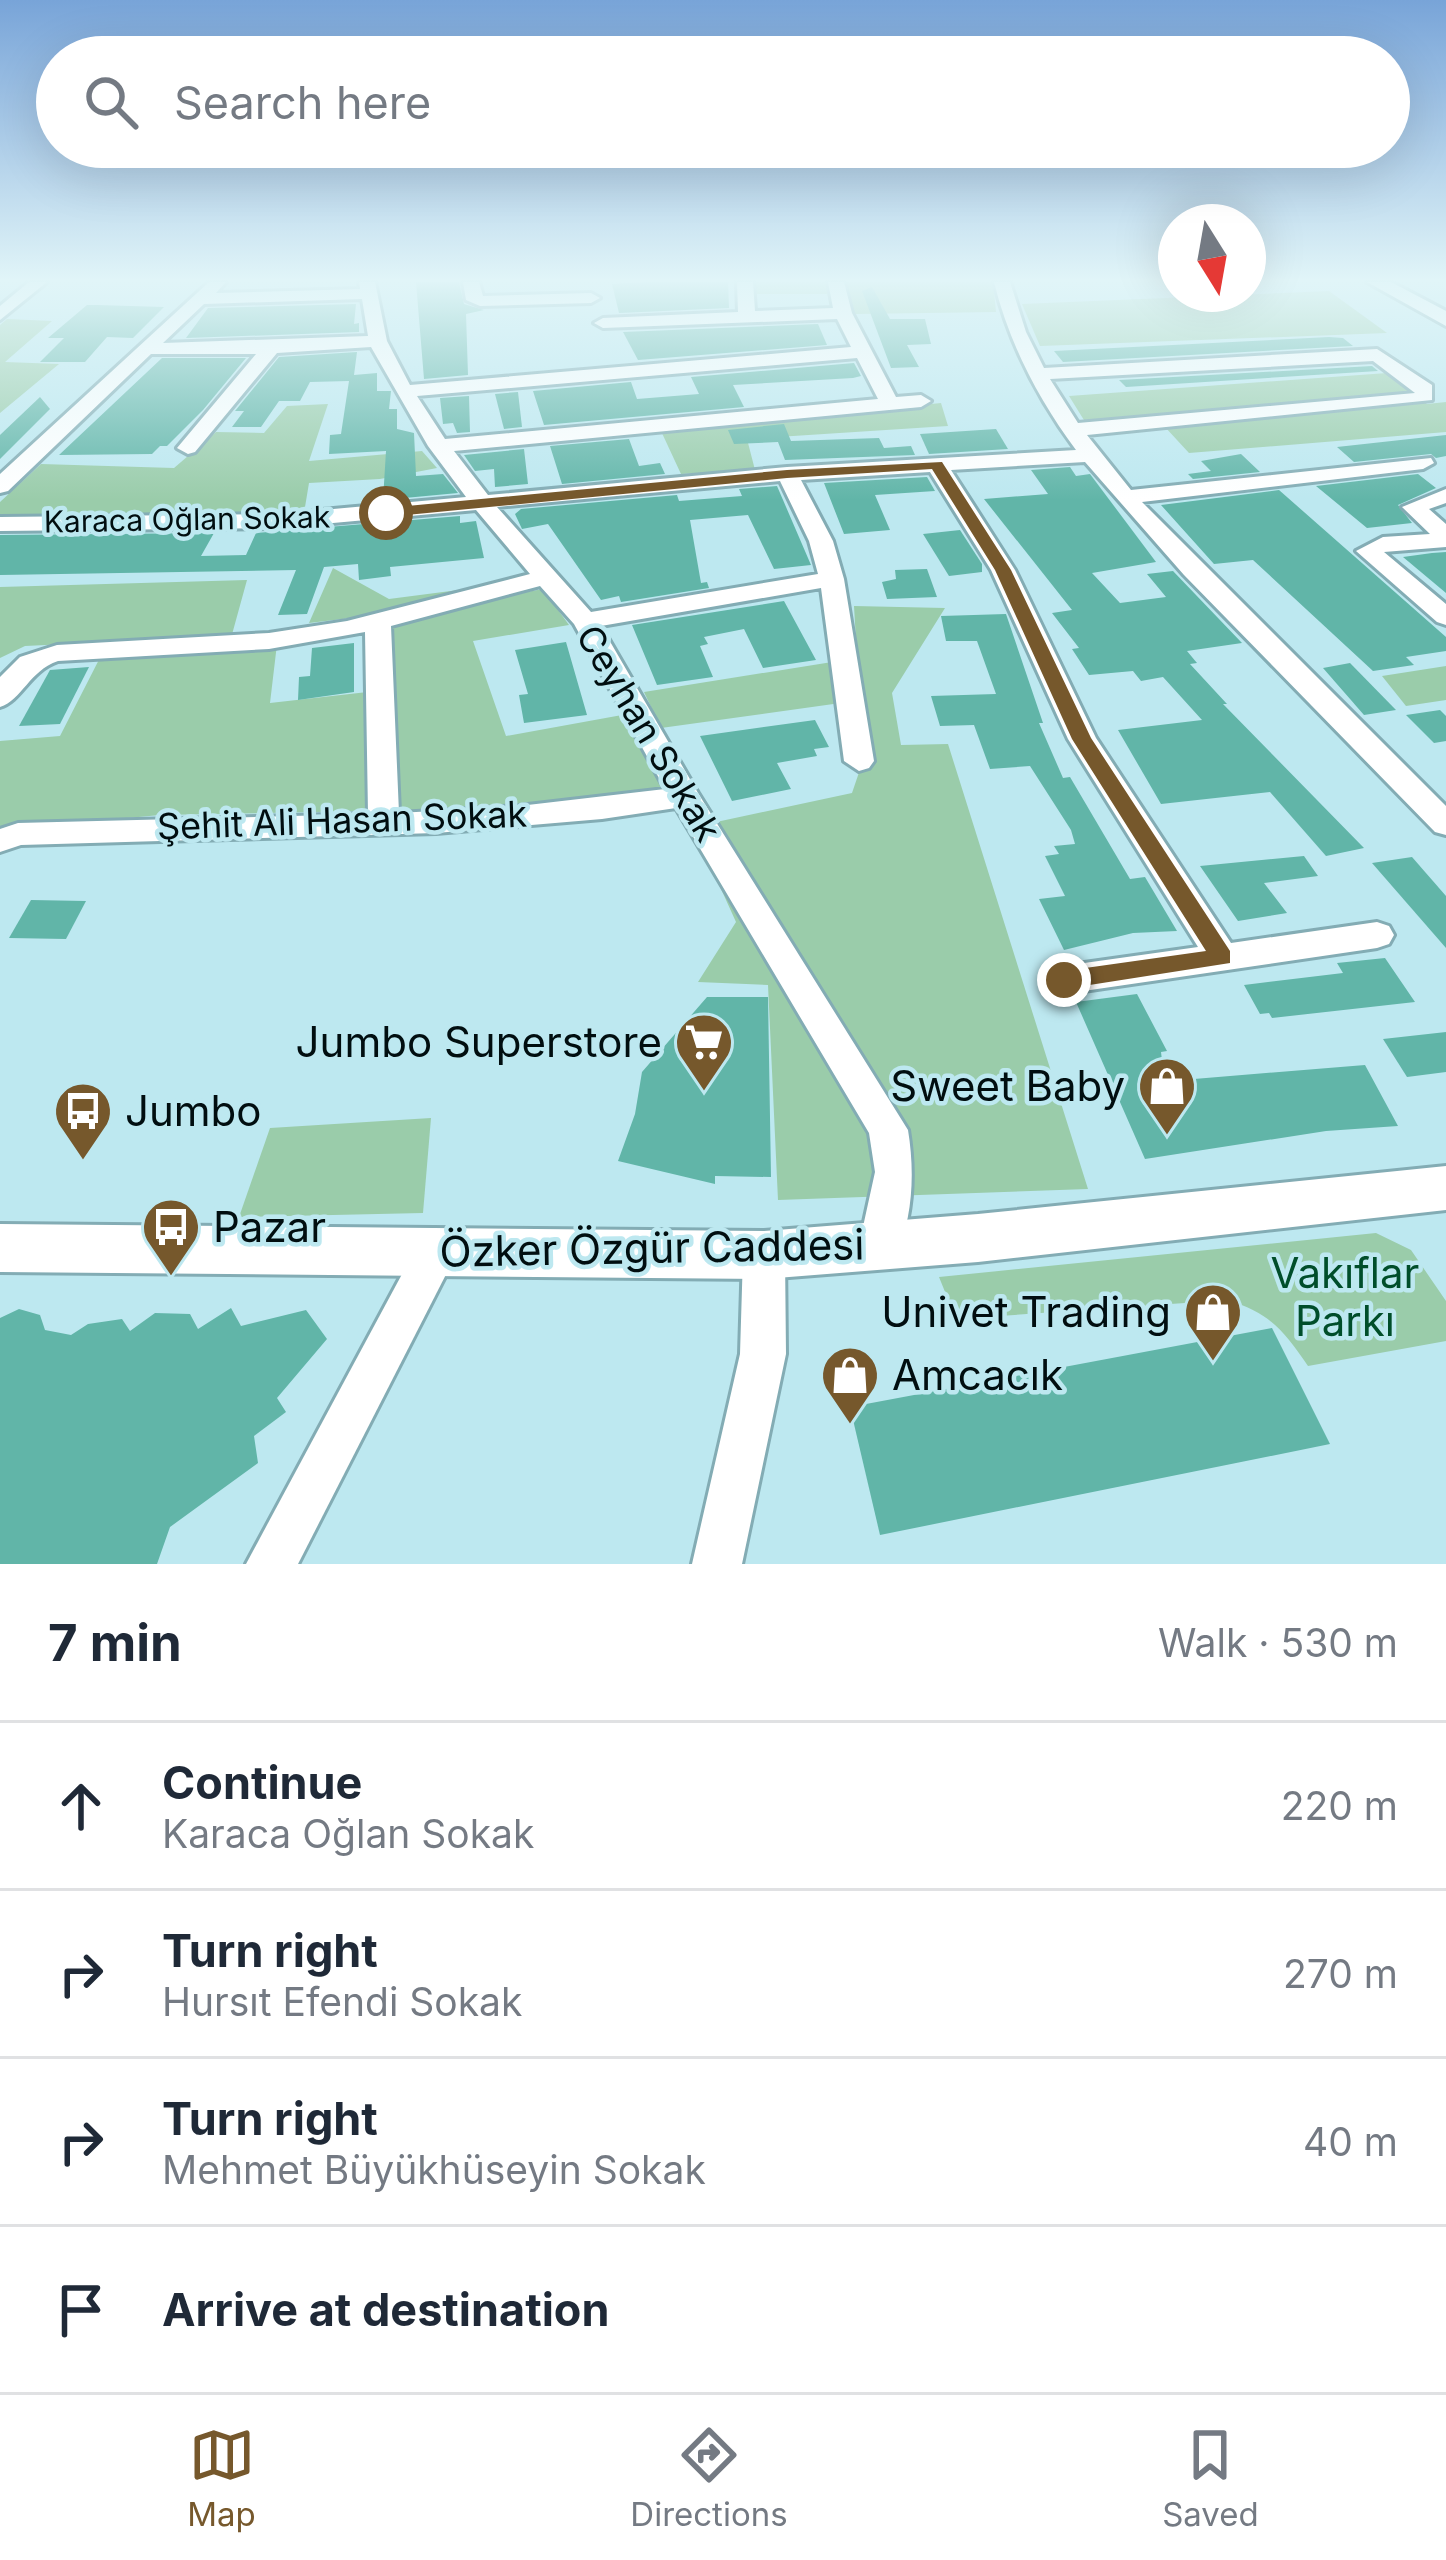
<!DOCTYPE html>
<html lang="en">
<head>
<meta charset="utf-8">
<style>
	body { margin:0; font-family:Inter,sans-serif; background:#f6f6f7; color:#1f2937 }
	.compass { position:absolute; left:1158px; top:204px; width:108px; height:108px; border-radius:50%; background:#fff; box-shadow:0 12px 48px #0002; rotate:169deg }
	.stop { position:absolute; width:36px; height:36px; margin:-27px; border:9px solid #76582c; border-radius:50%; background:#fff }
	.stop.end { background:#76582c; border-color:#fff; box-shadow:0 3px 12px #0008 }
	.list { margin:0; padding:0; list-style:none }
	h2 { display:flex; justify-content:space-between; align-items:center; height:156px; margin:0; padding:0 48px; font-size:51px }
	h2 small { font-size:39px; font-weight:400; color:#747a83 }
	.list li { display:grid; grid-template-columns:78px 1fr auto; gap:36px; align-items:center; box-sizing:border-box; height:168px; padding:0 48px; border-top:3px solid #e0e1e3 }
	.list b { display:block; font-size:45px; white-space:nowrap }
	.list p { margin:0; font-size:39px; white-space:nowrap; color:#747a83 }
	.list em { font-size:39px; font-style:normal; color:#747a83 }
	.icon { flex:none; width:66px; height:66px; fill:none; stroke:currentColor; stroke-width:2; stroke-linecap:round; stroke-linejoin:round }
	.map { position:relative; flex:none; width:1446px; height:1564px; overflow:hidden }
	.search { position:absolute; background:#fff; box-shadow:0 12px 48px #0002; left:36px; right:36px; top:36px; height:132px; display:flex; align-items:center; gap:30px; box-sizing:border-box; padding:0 42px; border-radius:66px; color:#747a83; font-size:45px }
	.sheet { height:828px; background:#fff }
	nav { display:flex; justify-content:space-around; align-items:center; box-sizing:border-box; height:168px; border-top:3px solid #e0e1e3; background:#fff; font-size:33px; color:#747a83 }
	nav a { display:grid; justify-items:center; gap:6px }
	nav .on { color:#76582c }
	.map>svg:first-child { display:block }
	.green { fill:#9accaa }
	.building { fill:#61b5a8 }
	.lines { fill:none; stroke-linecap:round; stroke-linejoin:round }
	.minor-casing { stroke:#83acb4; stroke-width:6 }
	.major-casing { stroke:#83acb4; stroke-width:6 }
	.minor { fill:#fff; fill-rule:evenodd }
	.major { fill:#fff; fill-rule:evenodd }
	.route { fill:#76582c }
	.labels { text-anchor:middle; stroke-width:9; stroke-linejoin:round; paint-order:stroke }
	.far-street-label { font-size:30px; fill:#010e10; stroke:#bde8f0 }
	.street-label { font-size:36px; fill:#010e10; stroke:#bde8f0 }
	.near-poi-label { font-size:42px; fill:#010e10; stroke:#bde8f0; text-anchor:end }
	.near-street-label { font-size:42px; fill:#010e10; stroke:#bde8f0 }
	.near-park-label { font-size:42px; fill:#004e2a; stroke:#bde8f0 }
</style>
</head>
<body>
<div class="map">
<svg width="1446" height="1564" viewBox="0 0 1446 1564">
	<rect width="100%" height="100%" fill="#bde8f0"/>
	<g class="green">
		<polygon points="753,282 993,282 996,312 855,314 843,294 755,294"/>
		<polygon points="1329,291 1387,333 1040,346 1022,304"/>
		<polygon points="7,319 52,321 5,362 59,364 0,413 0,325"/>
		<polygon points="1387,373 1427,404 1446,402 1446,432 1189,453 1165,427 1092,433 1069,396"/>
		<polygon points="941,403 948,426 747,439 755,470 681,474 661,431"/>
		<polygon points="328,404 309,461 422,451 437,468 380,479 309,483 304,513 0,515 0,502 41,464 174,468 216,432 264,433 287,406"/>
		<polygon points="333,568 389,599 497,585 510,595 543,589 569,625 473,641 506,736 622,715 679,805 160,815 0,830 0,741 60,736 108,642 25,646 0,658 0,587 247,580 228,649 277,644 270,703 394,689 384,614 309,623"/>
		<polygon points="854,606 945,608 892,693 901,745 948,744 1088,1189 778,1200 768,985 698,982 736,922 693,827 852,793 868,746 862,700 661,728 644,692 857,658"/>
		<polygon points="1446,666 1446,700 1406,706 1382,676"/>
		<polygon points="431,1118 423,1213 239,1217 270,1128"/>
		<path d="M1376,1233L1411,1250L1446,1301V1341L1308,1366C1283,1330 1271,1314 1228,1300L956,1319L939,1277Z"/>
	</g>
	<g class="building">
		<polygon points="416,282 459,282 464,304 484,310 466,314 468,375 424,379"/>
		<polygon points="649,282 728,282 729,308 619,313 612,284"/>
		<polygon points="872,287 890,319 925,319 931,344 907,345 919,367 891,368 862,291"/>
		<polygon points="356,304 354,324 359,323 359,332 186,338 208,308"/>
		<polygon points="87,305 97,305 164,307 133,338 107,337 85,362 40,362 64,338 48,338"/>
		<polygon points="818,324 827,345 638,360 623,332"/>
		<polygon points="1329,337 1343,338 1353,346 1063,362 1054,351"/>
		<polygon points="357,352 354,375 377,373 377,391 391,391 389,409 397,409 397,429 414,433 416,476 443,474 458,493 383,500 386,451 329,454 330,435 341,434 349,381 310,382 300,401 279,401 261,427 232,427 244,411 235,411 279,357"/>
		<polygon points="162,358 246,358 203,410 167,446 160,446 152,454 59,455"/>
		<polygon points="854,363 861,376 853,378 733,385 744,407 544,425 533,391 631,382 637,399 699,394 691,377"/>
		<polygon points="1372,366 1378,371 1126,387 1119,380"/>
		<polygon points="518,392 522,427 504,429 495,394"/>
		<polygon points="469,396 470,432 457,433 453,423 443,424 440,398"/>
		<polygon points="40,397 50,409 0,459 0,435"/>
		<polygon points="784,424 791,441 879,438 884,448 911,446 915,455 785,460 778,442 734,444 728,430"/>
		<polygon points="996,429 1008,449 929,454 920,434"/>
		<polygon points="1446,435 1446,456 1436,458 1431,454 1354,462 1337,447"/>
		<polygon points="629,439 639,466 660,463 665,474 562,484 550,446"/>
		<polygon points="524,449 528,484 495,487 494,469 475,471 464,455"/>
		<polygon points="1241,454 1260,472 1193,479 1188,474 1211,471 1201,461"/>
		<polygon points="1070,467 1076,476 1090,474 1156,562 1092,573 1120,603 1166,597 1147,574 1173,571 1242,643 1187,651 1197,663 1190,664 1227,704 1223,704 1364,848 1326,856 1270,792 1161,804 1118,730 1202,720 1163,677 1141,681 1133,671 1089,675 1072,649 1079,648 1052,613 1072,610 984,499 1048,494 1031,470"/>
		<polygon points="1418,474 1436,488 1398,505 1412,523 1367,528 1316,486"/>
		<polygon points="927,477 935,491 875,495 890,530 844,534 824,483"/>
		<polygon points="777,486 811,565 774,569 748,515 690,520 701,583 707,582 709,588 621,602 619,596 601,600 548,524 522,529 515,514 521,509 677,495 679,501 742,496 739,489"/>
		<polygon points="1279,490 1446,637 1446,651 1406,657 1414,665 1373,671 1253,560 1214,564 1161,505"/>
		<polygon points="460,516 460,523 476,521 484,558 390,567 391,576 359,580 358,564 324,567 307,614 278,615 296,570 0,575 0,535 214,533 201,556 246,555 256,533"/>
		<polygon points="960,530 982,564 982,572 949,576 923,534"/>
		<polygon points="1446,552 1446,593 1403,557 1432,553"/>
		<polygon points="927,569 937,597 887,599 882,582 896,579 895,570"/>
		<polygon points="784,601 816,660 763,668 744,629 704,637 708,644 700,646 713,677 657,685 632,625"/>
		<polygon points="1006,614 1043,723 1039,723 1063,778 1070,777 1130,879 1145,877 1177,931 1133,933 1064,950 1039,899 1065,896 1045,856 1059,854 1054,846 1075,844 1071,830 1030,766 990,769 974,725 940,726 931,696 996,694 977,641 946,641 941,616"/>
		<polygon points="566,642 587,715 524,723 519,695 528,694 515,650"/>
		<polygon points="354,643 354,692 298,700 299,677 310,676 312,648"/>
		<polygon points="1350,663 1396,710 1364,715 1323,668"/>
		<polygon points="89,667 60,724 19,726 50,670"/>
		<polygon points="1440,710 1446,716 1446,741 1434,743 1406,715"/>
		<polygon points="815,720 829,747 814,749 817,756 777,763 791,789 732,801 700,736"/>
		<polygon points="1304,856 1318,876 1264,883 1287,913 1238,921 1200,866"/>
		<polygon points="1412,857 1446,896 1446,948 1372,863"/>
		<polygon points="31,900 86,901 66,939 9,938"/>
		<polygon points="1385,958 1415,1002 1272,1018 1269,1013 1260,1014 1244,985 1343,973 1337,963"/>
		<polygon points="1137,994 1167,1051 1161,1052 1164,1077 1180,1076 1182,1080 1365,1065 1398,1126 1326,1131 1145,1159 1076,1002"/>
		<polygon points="707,997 768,997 771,1177 715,1176 715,1184 618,1161 635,1114 642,1072"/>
		<polygon points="1446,1032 1446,1072 1407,1077 1383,1039"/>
		<polygon points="231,1308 241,1326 306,1310 327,1339 277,1398 286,1412 254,1436 258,1463 170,1527 157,1564 0,1564 0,1318 19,1309 40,1315 45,1330 71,1335 88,1324 122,1319 130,1331 155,1313 190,1314 198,1329"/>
		<polygon points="1272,1328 1330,1444 880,1535 850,1407"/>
	</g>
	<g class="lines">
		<defs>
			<g id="minor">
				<polygon points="29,282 47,282 0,320 0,306"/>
				<path d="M209,282H226L216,293L360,289L359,282H375L387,341L410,385L851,347L837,319L603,328L594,323L603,318L738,312L737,282H753L755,311L833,308L828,282H844L852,313L896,397L921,395L931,401L921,407L454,451L488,495L787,467L1076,450C1038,399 1009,343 994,282H1010L1026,332L1044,368L1377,349L1432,385V400L1087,435L1131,490L1431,458L1434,463L1423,469L1142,502L1446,806V835L1435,832L1184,575L1085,462L951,470L1015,570L1096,738L1231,943L1377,922L1389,926L1394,935L1389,944L1377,948L1063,994L1051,990L1045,980L1051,970L1063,966L1198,947L1068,739L991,570L930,472L801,480L833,541L844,579L874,761L869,768L859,771L844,761L821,588L601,626L698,793L908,1130C915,1173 913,1218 895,1259L880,1265L865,1259L859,1245L875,1172L869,1133L676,808L602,819L436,833L21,845L0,852V829L18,823L368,814L365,632L269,649L58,661C29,671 22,700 0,707V677L20,657L57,645L269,633L347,621L530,574L476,510L278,528L0,531V517L278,514L466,497L428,446L371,347L277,353L195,452L188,454L177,448L256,354H151L8,491L0,493V474ZM362,299L368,336L163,343L204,304ZM857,358L878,399L445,439L417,396ZM1373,361L1415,393L1078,423L1050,379ZM780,481L809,541L818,574L591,612L497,507ZM540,586L574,624L665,789L519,806L399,813L391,626Z"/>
				<polygon points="463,282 479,282 483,296 591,293 600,298 591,303 480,306 466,300"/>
				<polygon points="1446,489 1446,503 1429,509 1446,524 1446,547 1384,552 1446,604 1446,625 1437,622 1356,551 1383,537 1430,534 1402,507"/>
				<polygon points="437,1231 452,1237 458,1251 298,1564 246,1564 422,1237"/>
				<polygon points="764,1235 779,1241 785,1255 786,1354 742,1564 692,1564 740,1354 743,1255 749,1241"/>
			</g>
			<g id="major">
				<polygon points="1367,282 1391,282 1446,311 1446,326"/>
				<polygon points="1446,1166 1446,1210 978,1262 764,1279 0,1272 0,1224 764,1231 978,1214"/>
			</g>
		</defs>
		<use href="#minor" class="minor-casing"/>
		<use href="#major" class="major-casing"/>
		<use href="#minor" class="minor"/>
		<use href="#major" class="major"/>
	</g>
	<linearGradient id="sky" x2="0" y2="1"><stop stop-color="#78a4d8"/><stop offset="0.56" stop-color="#e1f5f8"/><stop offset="1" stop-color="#e1f5f8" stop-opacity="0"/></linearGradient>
	<rect width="1446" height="500" fill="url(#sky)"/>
	<polygon class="route" points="942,462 1011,570 1091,738 1230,951 1230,963 1064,989 1055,986 1055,973 1064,971 1206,951 1072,739 995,570 932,469 787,478 386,517 378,513 386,508 787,470"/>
	<defs>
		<symbol id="supermarket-pin" viewBox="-11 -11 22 30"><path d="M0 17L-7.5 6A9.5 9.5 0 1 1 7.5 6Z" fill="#76582c" stroke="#bde8f0"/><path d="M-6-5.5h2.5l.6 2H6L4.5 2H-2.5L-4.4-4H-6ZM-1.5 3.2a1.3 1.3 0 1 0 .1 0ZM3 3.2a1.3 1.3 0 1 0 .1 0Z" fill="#fff"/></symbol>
		<symbol id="shop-pin" viewBox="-11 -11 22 30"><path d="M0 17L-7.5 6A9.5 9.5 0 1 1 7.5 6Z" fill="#76582c" stroke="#bde8f0"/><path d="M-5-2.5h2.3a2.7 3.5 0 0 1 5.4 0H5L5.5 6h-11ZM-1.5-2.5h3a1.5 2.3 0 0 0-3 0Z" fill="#fff"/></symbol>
		<symbol id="bus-pin" viewBox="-11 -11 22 30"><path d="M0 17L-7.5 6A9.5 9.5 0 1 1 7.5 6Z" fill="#76582c" stroke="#bde8f0"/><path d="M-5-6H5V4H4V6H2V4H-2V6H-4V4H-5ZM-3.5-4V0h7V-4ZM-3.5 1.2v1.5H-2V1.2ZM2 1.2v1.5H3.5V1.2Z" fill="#fff"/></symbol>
	</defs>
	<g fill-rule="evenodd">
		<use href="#supermarket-pin" x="671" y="1009" width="66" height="90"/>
		<use href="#shop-pin" x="1134" y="1053" width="66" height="90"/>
		<use href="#bus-pin" x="50" y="1078" width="66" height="90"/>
		<use href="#bus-pin" x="138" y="1194" width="66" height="90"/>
		<use href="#shop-pin" x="1180" y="1279" width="66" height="90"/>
		<use href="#shop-pin" x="817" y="1342" width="66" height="90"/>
	</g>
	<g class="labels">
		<g class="far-street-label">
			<text transform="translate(187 520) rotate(-1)" y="10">Karaca Oğlan Sokak</text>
		</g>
		<g class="street-label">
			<text transform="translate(649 733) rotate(59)" y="13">Ceyhan Sokak</text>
			<text transform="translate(342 820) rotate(-2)" y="13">Şehit Ali Hasan Sokak</text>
		</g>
		<g class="near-poi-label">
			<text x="662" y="1057">Jumbo Superstore</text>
			<text x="1125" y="1101">Sweet Baby</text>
			<text x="125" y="1126" text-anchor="start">Jumbo</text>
			<text x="213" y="1242" text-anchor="start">Pazar</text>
			<text x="1171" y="1327">Univet Trading</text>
			<text x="892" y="1390" text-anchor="start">Amcacık</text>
		</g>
		<g class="near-street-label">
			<text transform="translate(652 1248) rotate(-1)" y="15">Özker Özgür Caddesi</text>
		</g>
		<g class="near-park-label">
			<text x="1345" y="1288">Vakıflar<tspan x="1345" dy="48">Parkı</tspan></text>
		</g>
	</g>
</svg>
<svg class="compass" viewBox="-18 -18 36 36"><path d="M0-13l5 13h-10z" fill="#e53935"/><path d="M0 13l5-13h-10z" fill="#747a83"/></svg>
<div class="stop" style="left:386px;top:513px"></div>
<div class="stop end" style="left:1064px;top:980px"></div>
<div class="search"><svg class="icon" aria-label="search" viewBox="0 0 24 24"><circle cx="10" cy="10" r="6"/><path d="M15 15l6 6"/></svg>Search here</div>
</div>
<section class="sheet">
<h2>7 min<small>Walk · 530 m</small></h2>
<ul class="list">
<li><svg class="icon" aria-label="ahead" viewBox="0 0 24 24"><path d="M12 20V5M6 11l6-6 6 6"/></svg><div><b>Continue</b><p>Karaca Oğlan Sokak</p></div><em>220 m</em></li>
<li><svg class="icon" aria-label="right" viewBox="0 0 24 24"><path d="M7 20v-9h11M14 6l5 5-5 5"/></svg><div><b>Turn right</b><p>Hursıt Efendi Sokak</p></div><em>270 m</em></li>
<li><svg class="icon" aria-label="right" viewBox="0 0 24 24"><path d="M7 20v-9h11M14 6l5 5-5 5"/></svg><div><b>Turn right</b><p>Mehmet Büyükhüseyin Sokak</p></div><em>40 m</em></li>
<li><svg class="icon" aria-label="arrive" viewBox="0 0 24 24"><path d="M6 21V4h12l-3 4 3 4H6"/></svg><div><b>Arrive at destination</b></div></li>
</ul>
</section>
<nav>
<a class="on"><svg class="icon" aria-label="map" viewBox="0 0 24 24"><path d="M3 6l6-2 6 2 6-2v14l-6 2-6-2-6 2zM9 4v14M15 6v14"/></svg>Map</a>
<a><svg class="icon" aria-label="directions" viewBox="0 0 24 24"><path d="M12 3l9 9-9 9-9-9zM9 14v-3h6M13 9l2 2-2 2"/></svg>Directions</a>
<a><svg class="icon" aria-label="saved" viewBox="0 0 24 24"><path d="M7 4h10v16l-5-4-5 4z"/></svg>Saved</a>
</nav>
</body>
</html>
